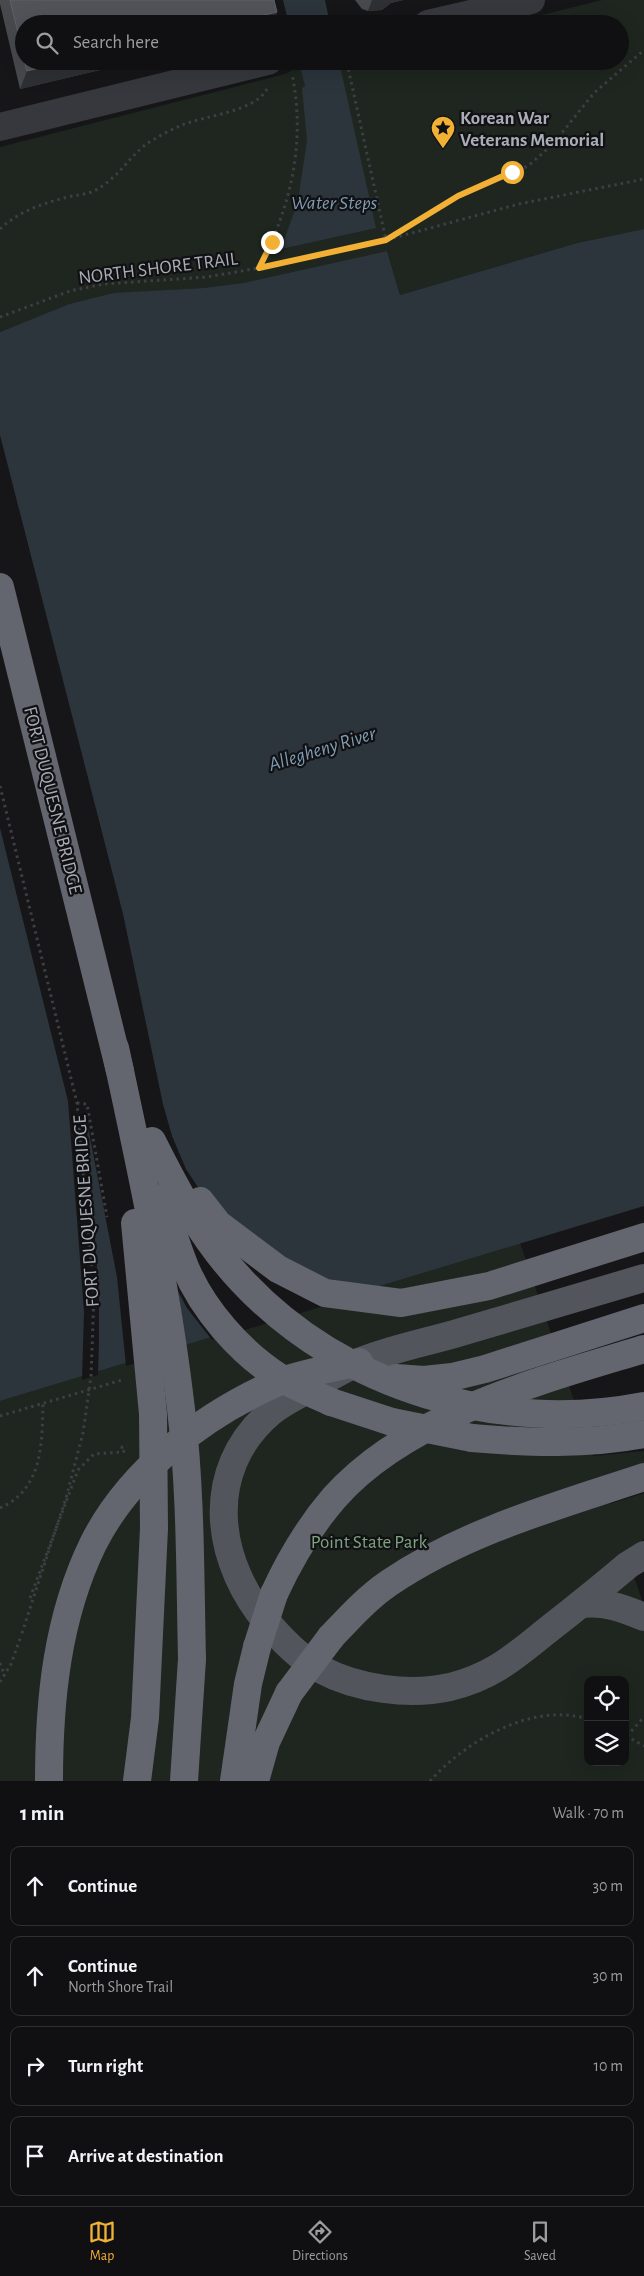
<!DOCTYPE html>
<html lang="en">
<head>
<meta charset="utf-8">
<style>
	body { margin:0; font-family:"Alegreya Sans",sans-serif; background:#19191b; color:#f1f3f6 }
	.controls { position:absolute; right:15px; bottom:15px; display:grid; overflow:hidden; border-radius:10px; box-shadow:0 5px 20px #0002 }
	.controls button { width:45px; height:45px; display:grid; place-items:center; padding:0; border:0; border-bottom:1px solid #303032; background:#101012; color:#f1f3f6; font:25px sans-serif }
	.stop { position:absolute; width:15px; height:15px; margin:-11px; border:4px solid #f2b134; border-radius:50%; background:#fff }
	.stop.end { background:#f2b134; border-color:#fff; box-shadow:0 1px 5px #0008 }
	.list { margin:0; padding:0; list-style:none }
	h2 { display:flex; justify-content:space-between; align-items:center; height:65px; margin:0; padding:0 20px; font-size:21px }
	h2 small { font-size:16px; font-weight:400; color:#9c9d9f }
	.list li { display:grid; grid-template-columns:32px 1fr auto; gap:15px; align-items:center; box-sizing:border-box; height:80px; margin:0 10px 10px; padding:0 10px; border:1px solid #303032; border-radius:10px }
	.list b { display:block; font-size:19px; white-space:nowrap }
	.list p { margin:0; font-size:16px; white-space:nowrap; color:#9c9d9f }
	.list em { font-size:16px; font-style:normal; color:#9c9d9f }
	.icon { flex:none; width:28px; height:28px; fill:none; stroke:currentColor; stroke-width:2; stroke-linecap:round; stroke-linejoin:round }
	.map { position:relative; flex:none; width:644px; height:1781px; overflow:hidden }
	.search { position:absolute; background:#101012; box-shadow:0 5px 20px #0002; left:15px; right:15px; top:15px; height:55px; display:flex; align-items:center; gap:12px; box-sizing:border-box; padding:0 18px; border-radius:28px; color:#9c9d9f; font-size:19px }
	.sheet { height:425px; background:#101012 }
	nav { display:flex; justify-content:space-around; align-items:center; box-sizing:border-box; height:70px; border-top:1px solid #303032; background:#101012; font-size:14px; color:#9c9d9f }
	nav a { display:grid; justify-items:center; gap:2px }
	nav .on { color:#f2b134 }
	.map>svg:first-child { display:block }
	.green { fill:#1e261f; fill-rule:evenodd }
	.water { fill:#2c353c }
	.pier { fill:#161618 }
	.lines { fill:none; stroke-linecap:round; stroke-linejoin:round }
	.path { stroke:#3d3f44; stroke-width:3; stroke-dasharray:2.5 4; stroke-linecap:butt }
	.street { stroke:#37383d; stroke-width:28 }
	.primary { stroke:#53555c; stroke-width:28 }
	.highway { stroke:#63666e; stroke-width:28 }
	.path-bridge { stroke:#3d3f44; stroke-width:3; stroke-dasharray:2.5 4; stroke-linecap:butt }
	.highway-bridge { stroke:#63666e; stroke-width:28 }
	.wall { fill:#47494d }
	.shaded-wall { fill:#2f3033 }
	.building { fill:#525359; stroke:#5f6168 }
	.route { stroke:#f2b134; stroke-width:6 }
	.labels { text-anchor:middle; stroke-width:4.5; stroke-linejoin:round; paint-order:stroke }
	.poi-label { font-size:19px; font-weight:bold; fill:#a8adb8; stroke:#111113; text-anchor:start }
	.street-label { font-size:19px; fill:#a8adb8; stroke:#111113 }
	.park-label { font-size:19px; fill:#7fa381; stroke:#111113 }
	.water-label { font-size:20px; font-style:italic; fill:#7f9bb3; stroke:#111113 }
</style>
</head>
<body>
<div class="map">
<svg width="644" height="1781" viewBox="0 0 644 1781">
	<rect width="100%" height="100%" fill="#161618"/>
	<g class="green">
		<polygon points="602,0 644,0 644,229 577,243 400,295 387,251 243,283 203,288 114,294 69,304 0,332 0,147 285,74 300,66 299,61 339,61 340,65 353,61 620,61 620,24 506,24"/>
		<path d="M520,1243L593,1456L644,1451V1463L600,1478L610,1504L644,1493V1539L626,1553L644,1606V1781H0V1401ZM588,1680H625V1762H588Z"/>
	</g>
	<g class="water">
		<polygon points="283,0 325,0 330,24 289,24"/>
		<polygon points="321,61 339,61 376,228 281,249 298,201 307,140 302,88 305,86 300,66"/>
		<polygon points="644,229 644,1206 0,1401 0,332 69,304 114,293 203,288 243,283 387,251 400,295 577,243"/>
	</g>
	<polygon class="pier" points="0,435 123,914 163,1104 172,1136 186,1169 205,1198 252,1244 327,1281 383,1288 212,1340 187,1308 178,1291 186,1348 126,1366 117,1277 86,1117 99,1295 99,1340 98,1375 82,1380 84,1312 68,1101 0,828"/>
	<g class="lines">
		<g class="path">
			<polyline points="347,63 386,240 457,196 528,166 552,145 594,93 644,50"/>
			<path d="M0,229C18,212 41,204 64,198C74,195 85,195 94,191C118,178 126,161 145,145C155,138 170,130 182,125C207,115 254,112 267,89"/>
			<path d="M259,268C291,207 306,142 292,74"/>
			<polyline points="0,317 70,291 104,284 207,277 259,268 386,240 519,204 644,179"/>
			<polyline points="77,1103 87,1104 107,1217"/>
			<polyline points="0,1416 122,1380"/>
			<polyline points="125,1451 122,1452 122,1447 127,1446"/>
			<path d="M0,1508C43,1489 42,1443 43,1404"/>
			<polyline points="30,1598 78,1470 94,1454 122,1452"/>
			<polyline points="0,1663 5,1676"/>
			<polyline points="0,1682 11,1664 21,1636"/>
			<polyline points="626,1736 644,1746"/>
			<polyline points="627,1736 644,1717"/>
			<path d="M430,1781C467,1740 533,1702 588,1719"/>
		</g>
		<g class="street">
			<polyline points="428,24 531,0"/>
			<polyline points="0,127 268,61"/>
		</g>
		<g class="primary">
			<path d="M644,1278C583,1296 522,1314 461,1332C428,1342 390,1349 359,1362C343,1369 327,1379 312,1387C299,1395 283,1402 271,1412C201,1471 215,1565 272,1628C286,1644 301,1659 320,1669C357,1689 409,1696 450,1687C494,1676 515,1656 549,1629C576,1608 602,1587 628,1565L644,1555"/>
			<path d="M581,1604C606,1602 620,1607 644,1617"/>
		</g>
		<g class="highway">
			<polyline points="0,587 120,1071"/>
			<polyline points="396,1378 424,1380 452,1377 485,1369 644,1318"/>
			<polyline points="331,1402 392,1422"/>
			<path d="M472,1438C529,1443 587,1445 644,1434"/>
			<path d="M274,1594C290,1559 309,1527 334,1498C407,1415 542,1380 644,1349"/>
			<path d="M331,1637C349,1618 367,1598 389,1583C466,1531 557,1506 644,1477"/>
			<path d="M49,1781C49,1700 57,1618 93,1544C129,1472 202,1416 274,1384C296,1374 335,1368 359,1362"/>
			<polyline points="137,1781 145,1718 154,1528"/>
			<polyline points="184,1781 192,1659"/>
			<polyline points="234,1781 248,1684 257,1647"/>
			<polyline points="255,1781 266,1742 289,1693"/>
		</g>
		<polyline class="path-bridge" points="0,786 77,1103 94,1294 91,1376 83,1433 66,1498 21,1636"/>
		<g class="highway-bridge">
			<path d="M115,1048C141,1168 167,1288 181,1409C191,1492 190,1576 192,1659"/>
			<path d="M152,1141C177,1191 203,1240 242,1281C343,1389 500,1434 644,1406"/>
			<path d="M161,1198C169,1221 176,1245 185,1267C203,1310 240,1352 279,1377C295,1387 314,1394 331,1402"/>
			<polyline points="200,1201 218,1224 278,1269 325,1293 401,1303 489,1286 644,1237"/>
			<polyline points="135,1223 153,1414 154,1528"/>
			<polyline points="392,1422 472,1438"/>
			<polyline points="257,1647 274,1594"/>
			<polyline points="289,1693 331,1637"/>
		</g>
	</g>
	<g class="wall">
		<polygon points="0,0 274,0 277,12 273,24 24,24 24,61 138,61 20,89 0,4"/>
		<polygon points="355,0 403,0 391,3 382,10 368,11 362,9"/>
	</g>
	<g class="shaded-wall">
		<polygon points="372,0 403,0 391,3 382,10 368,11"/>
		<polygon points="277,12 273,24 227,24"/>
		<polygon points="69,61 138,61 20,89 27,71"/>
	</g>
	<g class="building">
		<polygon points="10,0 274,0 277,12 227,24 24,24 24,58"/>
		<polygon points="24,61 69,61 27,71"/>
	</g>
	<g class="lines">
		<polyline class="route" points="272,242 259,268 386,240 458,196 512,172"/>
	</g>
	<defs>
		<symbol id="sight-pin" viewBox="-11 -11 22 30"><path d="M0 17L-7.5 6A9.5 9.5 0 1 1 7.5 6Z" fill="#f2b134" stroke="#111113"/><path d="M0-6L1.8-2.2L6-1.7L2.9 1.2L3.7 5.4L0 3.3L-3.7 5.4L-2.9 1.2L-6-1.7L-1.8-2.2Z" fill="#111"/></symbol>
	</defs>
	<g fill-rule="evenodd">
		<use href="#sight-pin" x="429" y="114" width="28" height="38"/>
	</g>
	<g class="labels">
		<g class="poi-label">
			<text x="460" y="124">Korean War<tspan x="460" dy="22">Veterans Memorial</tspan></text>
		</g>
		<g class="street-label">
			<text transform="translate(158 267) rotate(-7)" y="7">NORTH SHORE TRAIL</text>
			<text transform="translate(54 800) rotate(76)" y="7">FORT DUQUESNE BRIDGE</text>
			<text transform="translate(85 1211) rotate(-94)" y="7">FORT DUQUESNE BRIDGE</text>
		</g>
		<g class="park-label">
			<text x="369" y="1548">Point State Park</text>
		</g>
		<g class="water-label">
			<text x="334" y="209">Water Steps</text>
			<text transform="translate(322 748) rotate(-17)" y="7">Allegheny River</text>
		</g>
	</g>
</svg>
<div class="controls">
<button><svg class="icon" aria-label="locate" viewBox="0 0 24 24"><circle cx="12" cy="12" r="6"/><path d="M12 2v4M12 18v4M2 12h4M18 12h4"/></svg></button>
<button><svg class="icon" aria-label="layers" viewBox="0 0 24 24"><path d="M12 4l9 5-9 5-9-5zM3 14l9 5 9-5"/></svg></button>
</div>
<div class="stop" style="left:512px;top:172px"></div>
<div class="stop end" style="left:272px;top:242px"></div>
<div class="search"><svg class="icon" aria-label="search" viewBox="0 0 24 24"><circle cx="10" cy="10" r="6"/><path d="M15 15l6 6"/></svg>Search here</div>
</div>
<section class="sheet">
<h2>1 min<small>Walk · 70 m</small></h2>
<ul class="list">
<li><svg class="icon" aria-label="ahead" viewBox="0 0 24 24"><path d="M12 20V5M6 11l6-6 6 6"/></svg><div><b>Continue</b></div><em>30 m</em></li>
<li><svg class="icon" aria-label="ahead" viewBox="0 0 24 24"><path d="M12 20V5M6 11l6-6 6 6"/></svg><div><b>Continue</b><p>North Shore Trail</p></div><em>30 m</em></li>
<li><svg class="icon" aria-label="right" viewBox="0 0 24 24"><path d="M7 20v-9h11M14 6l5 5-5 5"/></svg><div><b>Turn right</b></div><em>10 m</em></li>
<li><svg class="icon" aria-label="arrive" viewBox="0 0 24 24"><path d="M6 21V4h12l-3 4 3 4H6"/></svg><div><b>Arrive at destination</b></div></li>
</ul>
</section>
<nav>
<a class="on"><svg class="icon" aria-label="map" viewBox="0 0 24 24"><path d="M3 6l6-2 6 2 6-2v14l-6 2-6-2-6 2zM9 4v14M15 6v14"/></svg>Map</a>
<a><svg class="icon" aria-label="directions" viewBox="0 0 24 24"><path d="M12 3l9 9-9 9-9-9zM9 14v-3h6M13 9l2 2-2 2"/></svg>Directions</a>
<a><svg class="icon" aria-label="saved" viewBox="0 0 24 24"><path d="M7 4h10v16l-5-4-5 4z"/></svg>Saved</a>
</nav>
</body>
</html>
